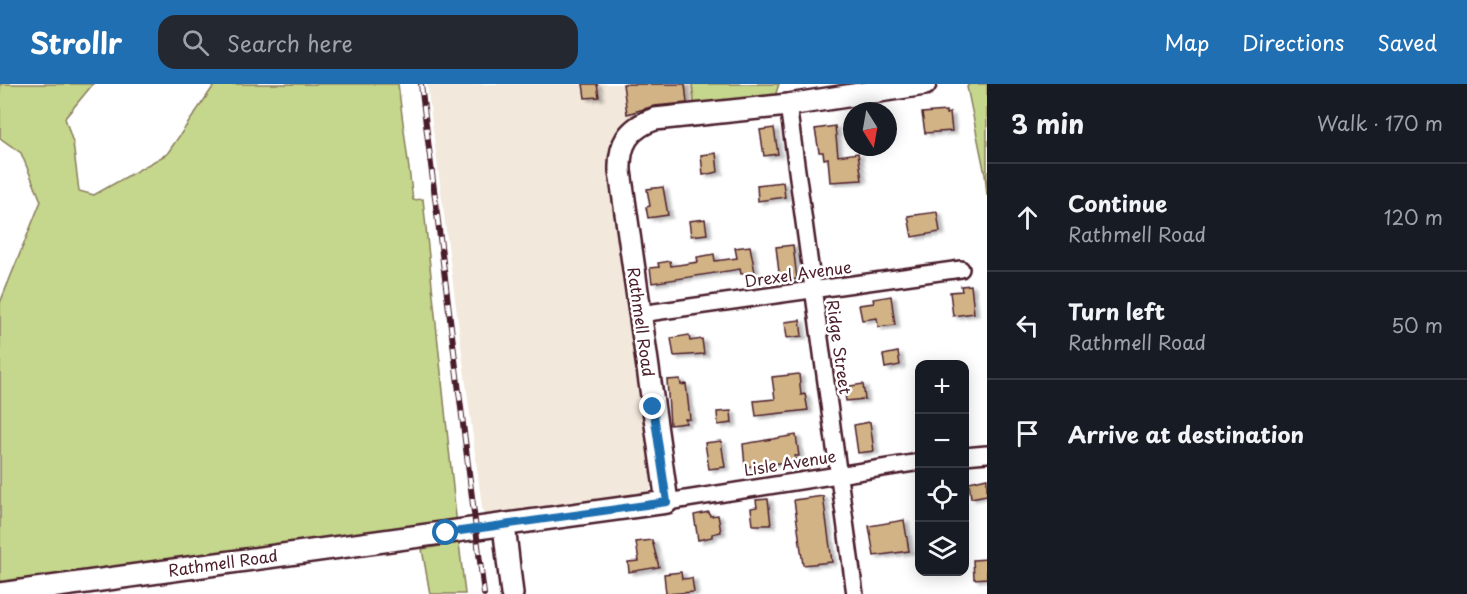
<!DOCTYPE html>
<html lang="en">
<head>
<meta charset="utf-8">
<style>
	body { margin:0; font-family:"Playpen Sans",sans-serif; background:#242831; color:#f1f3f6 }
	.controls { position:absolute; right:18px; bottom:18px; display:grid; overflow:hidden; border-radius:12px; box-shadow:0 3px 15px #0003 }
	.controls button { width:54px; height:54px; display:grid; place-items:center; padding:0; border:0; border-bottom:2px solid #363941; background:#171b24; color:#f1f3f6; font:30px sans-serif }
	.compass { position:absolute; left:843px; top:18px; width:54px; height:54px; border-radius:50%; background:#171b24; box-shadow:0 3px 15px #0003; rotate:169deg }
	.stop { position:absolute; width:18px; height:18px; margin:-14px; border:4px solid #1f6fb2; border-radius:50%; background:#fff }
	.stop.end { background:#1f6fb2; border-color:#fff; box-shadow:0 2px 6px #0008 }
	.list { margin:0; padding:0; list-style:none }
	h2 { display:flex; justify-content:space-between; align-items:center; height:78px; margin:0; padding:0 24px; font-size:26px }
	h2 small { font-size:20px; font-weight:400; color:#9ea1a6 }
	.list li { display:grid; grid-template-columns:39px 1fr auto; gap:18px; align-items:center; box-sizing:border-box; height:108px; padding:0 24px; border-top:2px solid #363941 }
	.list b { display:block; font-size:22px; white-space:nowrap }
	.list p { margin:0; font-size:20px; white-space:nowrap; color:#9ea1a6 }
	.list em { font-size:20px; font-style:normal; color:#9ea1a6 }
	.icon { flex:none; width:33px; height:33px; fill:none; stroke:currentColor; stroke-width:2; stroke-linecap:round; stroke-linejoin:round }
	.map { position:relative; flex:none; width:987px; height:510px; overflow:hidden }
	header { display:flex; align-items:center; gap:36px; box-sizing:border-box; height:84px; padding:0 30px; background:#1f6fb2; color:#fff }
	header strong { font-size:28px }
	nav { display:flex; gap:33px; margin-inline-start:auto; font-size:21px }
	.search { width:420px; height:54px; background:#242831; display:flex; align-items:center; gap:15px; box-sizing:border-box; padding:0 21px; border-radius:18px; color:#9ea1a6; font-size:22px }
	main { display:flex }
	aside { flex:1; background:#171b24 }
	.map>svg:first-child { display:block }
	.built { fill:#f2e8db }
	.green { fill:#c5d78c; stroke:#887b5c; stroke-width:1.5 }
	.building { fill:#d2b386; stroke:#4a1f2b; stroke-width:1.5; filter:url(#shadow) }
	.lines { fill:none; stroke-linecap:round; stroke-linejoin:round }
	.street-casing { stroke:#4a1f2b; stroke-width:20 }
	.secondary-casing { stroke:#4a1f2b; stroke-width:26 }
	.street { stroke:#fff; stroke-width:15 }
	.secondary { stroke:#fff; stroke-width:21 }
	.rail-casing { stroke:#4a1f2b; stroke-width:6 }
	.rail { stroke:#fff; stroke-width:4; stroke-dasharray:11; stroke-linecap:butt }
	.route { stroke:#1f6fb2; stroke-width:8 }
	.labels { text-anchor:middle; stroke-width:5; stroke-linejoin:round; paint-order:stroke }
	.street-label { font-size:16px; fill:#4a1f2b; stroke:#fff }
</style>
</head>
<body>
<header>
<strong>Strollr</strong>
<div class="search"><svg class="icon" aria-label="search" viewBox="0 0 24 24"><circle cx="10" cy="10" r="6"/><path d="M15 15l6 6"/></svg>Search here</div>
<nav><a>Map</a><a>Directions</a><a>Saved</a></nav>
</header>
<main>
<div class="map">
<svg width="987" height="510" viewBox="0 0 987 510">
	<defs>
		<filter id="shadow"><feDropShadow dx="4.5" dy="2.5" stdDeviation="1.5" flood-color="#0004"/></filter>
	</defs>
	<rect width="100%" height="100%" fill="#fff"/>
	<filter id="ink" filterUnits="userSpaceOnUse"><feTurbulence type="fractalNoise" baseFrequency=".0167" numOctaves="2"/><feDisplacementMap in="SourceGraphic" scale="12" xChannelSelector="R" yChannelSelector="G"/><feConvolveMatrix kernelMatrix="1 2 1 2 8 2 1 2 1" color-interpolation-filters="sRGB"/></filter>
	<g filter="url(#ink)">
		<polygon class="built" points="427,0 692,0 695,25 615,62 656,394 650,405 633,417 484,438"/>
		<g class="green">
			<polygon points="0,0 93,0 65,34 73,59 79,107 94,111 167,70 215,0 398,0 413,116 423,115 457,442 0,503 0,219 41,117 21,69 0,54"/>
			<polygon points="692,0 779,0 774,15 695,25"/>
			<polygon points="969,0 987,0 987,112 985,90 967,3"/>
			<polygon points="459,459 465,510 430,510 422,465"/>
		</g>
		<g class="building">
			<polygon points="583,0 597,0 599,13 585,14"/>
			<polygon points="623,0 685,0 687,19 654,22 627,30"/>
			<polygon points="946,27 946,30 950,29 952,47 925,49 922,29"/>
			<polygon points="835,42 838,72 858,69 862,96 830,98 828,74 824,75 823,68 819,68 815,45"/>
			<polygon points="774,44 778,70 764,72 760,46"/>
			<polygon points="716,69 718,88 703,91 701,71"/>
			<polygon points="783,98 785,113 758,117 757,101"/>
			<polygon points="663,103 668,131 648,134 646,123 650,122 647,105"/>
			<polygon points="937,128 940,148 912,153 908,132"/>
			<polygon points="705,135 707,150 691,152 689,137"/>
			<polygon points="793,161 797,195 780,197 776,163"/>
			<polygon points="750,162 755,188 741,190 740,185 652,199 650,184 659,183 658,179 670,177 671,182 698,178 697,173 714,170 715,177 737,174 735,164"/>
			<polygon points="971,201 974,229 953,232 950,208 962,207 961,202"/>
			<polygon points="891,212 895,241 878,243 877,234 862,236 859,221 874,219 873,215"/>
			<polygon points="800,236 802,252 787,254 785,238"/>
			<polygon points="689,251 690,257 702,255 704,270 674,272 671,254"/>
			<polygon points="898,268 900,281 885,284 883,271"/>
			<polygon points="799,290 801,311 805,310 808,326 756,332 754,317 775,315 772,293"/>
			<polygon points="680,295 681,301 686,300 690,335 685,335 686,339 670,341 667,296"/>
			<polygon points="863,300 865,315 846,317 844,303"/>
			<polygon points="731,327 732,339 718,341 717,328"/>
			<polygon points="870,338 874,367 858,369 854,341"/>
			<polygon points="796,351 799,372 795,372 796,377 745,383 743,360"/>
			<polygon points="721,357 725,383 709,385 705,359"/>
			<polygon points="987,394 987,411 971,414 969,398"/>
			<polygon points="823,412 832,478 803,481 794,416"/>
			<polygon points="768,415 771,441 753,441 751,424 757,423 756,416"/>
			<polygon points="709,428 710,432 718,431 721,448 712,450 712,453 698,456 694,431"/>
			<polygon points="904,436 909,467 874,472 869,442"/>
			<polygon points="652,456 659,483 629,488 628,478 639,477 636,458"/>
			<polygon points="987,475 987,494 974,495 973,476"/>
			<polygon points="681,488 682,495 692,494 694,508 666,510 664,490"/>
		</g>
		<g class="lines">
			<defs>
				<g id="street">
					<polyline points="788,21 855,510"/>
					<polyline points="640,230 961,185"/>
					<polyline points="964,372 987,370"/>
					<polyline points="667,418 920,378"/>
				</g>
				<g id="secondary">
					<polyline points="504,441 512,510"/>
					<path d="M0,510L667,418L620,87C619,60 628,44 655,35L788,21L925,0"/>
				</g>
			</defs>
			<use href="#street" class="street-casing"/>
			<use href="#secondary" class="secondary-casing"/>
			<use href="#street" class="street"/>
			<use href="#secondary" class="secondary"/>
			<defs>
				<polyline id="rail" points="421,0 484,510"/>
			</defs>
			<use href="#rail" class="rail-casing"/>
			<use href="#rail" class="rail"/>
		</g>
	</g>
	<g class="lines" filter="url(#ink)">
		<polyline class="route" points="446,449 667,418 653,323"/>
	</g>
	<g class="labels">
		<g class="street-label">
			<text transform="translate(798 190) rotate(-8)" y="6">Drexel Avenue</text>
			<text transform="translate(641 238) rotate(82)" y="6">Rathmell Road</text>
			<text transform="translate(839 263) rotate(82)" y="6">Ridge Street</text>
			<text transform="translate(790 379) rotate(-9)" y="6">Lisle Avenue</text>
			<text transform="translate(223 479) rotate(-8)" y="6">Rathmell Road</text>
		</g>
	</g>
</svg>
<div class="controls">
<button>+</button>
<button>−</button>
<button><svg class="icon" aria-label="locate" viewBox="0 0 24 24"><circle cx="12" cy="12" r="6"/><path d="M12 2v4M12 18v4M2 12h4M18 12h4"/></svg></button>
<button><svg class="icon" aria-label="layers" viewBox="0 0 24 24"><path d="M12 4l9 5-9 5-9-5zM3 14l9 5 9-5"/></svg></button>
</div>
<svg class="compass" viewBox="-18 -18 36 36"><path d="M0-13l5 13h-10z" fill="#e53935"/><path d="M0 13l5-13h-10z" fill="#9ea1a6"/></svg>
<div class="stop" style="left:446px;top:449px"></div>
<div class="stop end" style="left:653px;top:323px"></div>
</div>
<aside>
<h2>3 min<small>Walk · 170 m</small></h2>
<ul class="list">
<li><svg class="icon" aria-label="ahead" viewBox="0 0 24 24"><path d="M12 20V5M6 11l6-6 6 6"/></svg><div><b>Continue</b><p>Rathmell Road</p></div><em>120 m</em></li>
<li><svg class="icon" aria-label="left" viewBox="0 0 24 24"><path d="M17 20v-9H6M10 6l-5 5 5 5"/></svg><div><b>Turn left</b><p>Rathmell Road</p></div><em>50 m</em></li>
<li><svg class="icon" aria-label="arrive" viewBox="0 0 24 24"><path d="M6 21V4h12l-3 4 3 4H6"/></svg><div><b>Arrive at destination</b></div></li>
</ul>
</aside>
</main>
</body>
</html>
